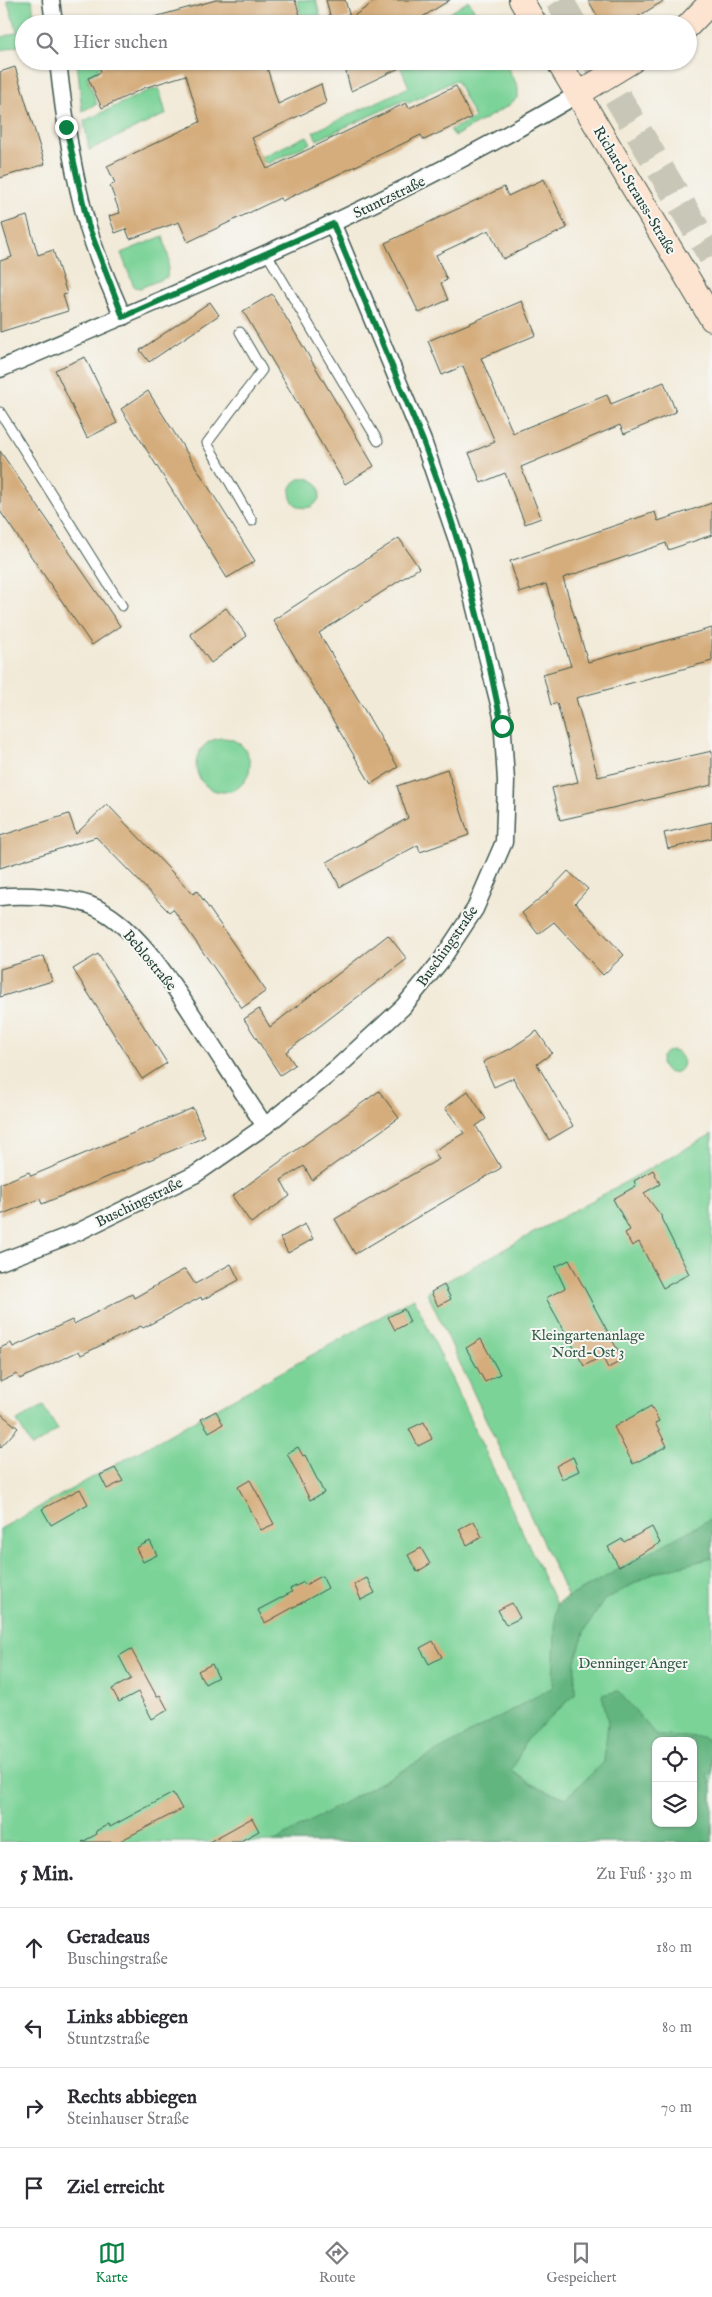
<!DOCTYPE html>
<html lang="de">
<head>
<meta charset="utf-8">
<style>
	body { margin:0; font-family:"IM FELL English",serif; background:#f2f2f3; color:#2b2b33 }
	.controls { position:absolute; right:15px; bottom:15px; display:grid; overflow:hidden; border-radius:10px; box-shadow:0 1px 4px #0004 }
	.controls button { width:45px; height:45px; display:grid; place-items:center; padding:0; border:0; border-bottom:1px solid #e1e1e2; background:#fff; color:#2b2b33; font:25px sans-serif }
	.stop { position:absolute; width:15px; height:15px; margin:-11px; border:4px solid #0b8043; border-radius:50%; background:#fff }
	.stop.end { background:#0b8043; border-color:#fff; box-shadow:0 1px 5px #0008 }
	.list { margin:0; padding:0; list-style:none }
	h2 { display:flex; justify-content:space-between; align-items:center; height:65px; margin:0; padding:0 20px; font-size:21px }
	h2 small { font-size:16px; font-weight:400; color:#7c7c81 }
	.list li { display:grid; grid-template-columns:32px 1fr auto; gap:15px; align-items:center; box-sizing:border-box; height:80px; padding:0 20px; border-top:1px solid #e1e1e2 }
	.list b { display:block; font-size:19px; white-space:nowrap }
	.list p { margin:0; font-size:16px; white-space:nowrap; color:#7c7c81 }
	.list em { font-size:16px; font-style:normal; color:#7c7c81 }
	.icon { flex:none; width:28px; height:28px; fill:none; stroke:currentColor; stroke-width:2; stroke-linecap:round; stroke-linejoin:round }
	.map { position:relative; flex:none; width:712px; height:1842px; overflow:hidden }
	.search { position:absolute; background:#fff; box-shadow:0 1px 4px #0004; left:15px; right:15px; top:15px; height:55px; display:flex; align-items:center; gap:12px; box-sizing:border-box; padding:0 18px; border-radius:28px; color:#7c7c81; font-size:19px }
	.sheet { height:385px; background:#fff }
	nav { display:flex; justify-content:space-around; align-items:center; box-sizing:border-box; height:70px; border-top:1px solid #e1e1e2; background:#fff; font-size:14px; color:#7c7c81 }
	nav a { display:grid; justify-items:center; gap:2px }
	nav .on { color:#0b8043 }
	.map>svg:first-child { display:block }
	.green { fill:#7bd398; stroke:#4d8866; fill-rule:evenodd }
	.forest { fill:#64b580; stroke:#42795a; fill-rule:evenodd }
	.building { fill:#d5ad7d }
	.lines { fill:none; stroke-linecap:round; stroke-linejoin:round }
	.highway-tunnel { stroke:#c8c7b7; stroke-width:28; stroke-dasharray:28 14; stroke-linecap:butt }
	.lane-casing { stroke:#3f574d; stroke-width:11 }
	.street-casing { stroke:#3f574d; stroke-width:19 }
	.secondary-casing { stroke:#3f574d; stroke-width:26 }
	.lane { stroke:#fff; stroke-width:9 }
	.street { stroke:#fff; stroke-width:16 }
	.secondary { stroke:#fde4d1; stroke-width:24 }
	.route { stroke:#0b8043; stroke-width:6 }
	.labels { text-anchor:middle; stroke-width:4; stroke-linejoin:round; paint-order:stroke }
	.street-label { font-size:15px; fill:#1f3d34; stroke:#f6f6f2 }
	.park-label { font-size:15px; fill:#315b48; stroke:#f6f6f2 }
</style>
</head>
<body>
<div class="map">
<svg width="712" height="1842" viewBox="0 0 712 1842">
	<rect width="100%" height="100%" fill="#f6f6f2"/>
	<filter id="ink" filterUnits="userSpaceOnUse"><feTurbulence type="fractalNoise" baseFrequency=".02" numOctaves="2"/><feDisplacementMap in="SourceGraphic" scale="10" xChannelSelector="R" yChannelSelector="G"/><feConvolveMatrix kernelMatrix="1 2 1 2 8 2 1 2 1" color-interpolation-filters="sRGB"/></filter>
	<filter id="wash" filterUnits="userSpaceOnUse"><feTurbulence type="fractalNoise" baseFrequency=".0096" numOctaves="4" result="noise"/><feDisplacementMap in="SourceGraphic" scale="20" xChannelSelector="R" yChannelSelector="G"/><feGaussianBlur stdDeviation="1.12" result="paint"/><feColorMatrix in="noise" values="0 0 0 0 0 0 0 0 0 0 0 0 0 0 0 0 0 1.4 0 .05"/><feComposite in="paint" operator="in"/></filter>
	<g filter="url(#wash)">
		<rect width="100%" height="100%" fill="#f2ead8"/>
		<g class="green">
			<polygon points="7,0 32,0 35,24 24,24 24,44 0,51 0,38 17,32"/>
			<polygon points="297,0 316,0 322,24 304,24"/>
			<polygon points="469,1 482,24 432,24"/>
			<polygon points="77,61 107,61 98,68 99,71 87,77 97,104 82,111"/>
			<polygon points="398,61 504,61 518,87 518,97 508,106 455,136 450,130 475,118 456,80 409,103 405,100 317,140 313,132 409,87"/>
			<polygon points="159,88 166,114 89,150 84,121 145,92"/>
			<polygon points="307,136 311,143 267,164 264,161 173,207 177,195"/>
			<polygon points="163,236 169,259 167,277 140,288 134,287 121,253"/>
			<circle cx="305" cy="493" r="15"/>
			<circle cx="223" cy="765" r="27"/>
			<circle cx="672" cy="1062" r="11"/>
			<path d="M712,1134V1842H0V1529L414,1298L556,1604L568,1597L427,1292ZM656,1741H693V1823H656Z"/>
			<polygon points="43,1406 58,1430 32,1447 17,1421"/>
		</g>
		<path class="forest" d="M712,1518V1558L654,1573L604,1600L584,1632L575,1662V1694L526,1740L512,1771L531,1784L566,1798L604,1762L608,1722L602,1695L618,1691L657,1736L702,1737L712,1743V1773L707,1776L712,1786V1842H273L553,1687L556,1604ZM656,1741H693V1823H656Z"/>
		<g id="blocks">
			<g class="building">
				<polygon points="216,0 295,0 303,24 235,24 233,16 207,24 148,24 147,19"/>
				<polygon points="326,0 345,0 350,17 332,23"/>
				<polygon points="377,0 450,0 411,24 342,24"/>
				<polygon points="588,0 665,0 626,24 602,24"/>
				<polygon points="113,61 265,61 278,104 321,84 326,103 252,138 267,169 406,103 409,108 456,86 471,118 424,140 421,135 282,201 280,198 188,242 179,222 130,239 126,229 115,233 109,216 120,213 110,186 115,183 107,166 200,122 186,75 144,88 102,108 88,78 101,72 100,68"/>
				<polygon points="368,61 414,61 351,91 346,72"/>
				<polygon points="15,67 45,164 0,178 0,72"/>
				<polygon points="544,179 567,228 503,259 489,230 436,255 447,280 441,283 448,300 419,313 385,243 504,187 508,196"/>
				<polygon points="27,216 38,255 53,250 67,294 63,295 68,311 0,332 0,261 12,257 2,224"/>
				<polygon points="272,294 374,466 345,484 243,311"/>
				<polygon points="522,301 536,335 481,358 513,433 607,395 611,404 664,382 676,412 624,434 620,425 521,467 541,518 525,524 505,473 481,483 469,453 495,442 463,366 442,375 428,341"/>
				<polygon points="210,302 219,315 149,362 140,350"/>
				<polygon points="85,357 117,423 87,438 55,370"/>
				<polygon points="148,391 255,561 227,578 121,409"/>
				<polygon points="0,451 120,626 92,645 0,511"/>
				<polygon points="712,503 712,535 668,550 666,543 563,578 588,662 712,628 712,661 576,698 598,777 712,751 712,785 560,820 552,788 578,782 557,703 551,705 543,674 571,666 546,584 520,593 510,561 655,512 658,521"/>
				<polygon points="399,538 419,568 319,633 398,767 371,784 273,620"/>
				<polygon points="226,608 247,636 211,663 190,634"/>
				<polygon points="447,769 469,835 420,852 418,845 340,887 327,862 408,818 397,786"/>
				<polygon points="107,804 193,894 197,891 266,991 242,1008 173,909 169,912 96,837 0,868 0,836 69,814 76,834"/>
				<polygon points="712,822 712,838 668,849 664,833"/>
				<polygon points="568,871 588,889 575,903 624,955 603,975 554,922 538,934 522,913 547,893"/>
				<polygon points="388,935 407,959 286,1052 295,1065 280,1075 244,1019 259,1009 270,1027"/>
				<polygon points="98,954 167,1063 142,1079 73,969"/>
				<polygon points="44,956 52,981 0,997 0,969"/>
				<polygon points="537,1031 552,1053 537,1064 573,1126 549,1140 513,1078 494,1087 483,1062 510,1049"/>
				<polygon points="379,1091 399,1118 312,1180 304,1166 281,1180 290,1196 251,1223 232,1196"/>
				<polygon points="468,1091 486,1119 476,1126 501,1168 355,1254 335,1219 439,1159 434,1151 464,1133 445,1108"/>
				<polygon points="193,1108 205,1137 42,1204 40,1199 0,1215 0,1184 29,1172 31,1176"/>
				<polygon points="653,1170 660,1184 644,1193 662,1217 661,1218 689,1274 663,1288 639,1242 632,1246 625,1233 630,1230 613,1199 636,1186 634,1181"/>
				<polygon points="305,1224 313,1239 288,1253 280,1238"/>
				<polygon points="569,1260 623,1360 608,1368 602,1356 584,1366 546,1298 565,1288 555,1267"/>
				<polygon points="231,1264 239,1280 202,1300 201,1297 143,1328 141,1326 81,1355 79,1351 20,1379 17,1374 0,1382 0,1348 11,1343 13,1347 72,1320 74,1324 132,1294 134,1298 185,1269 195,1284"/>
				<polygon points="444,1285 451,1299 438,1306 431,1292"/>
				<polygon points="404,1309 410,1322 395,1330 388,1317"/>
				<polygon points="481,1339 500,1374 485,1382 466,1348"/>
				<polygon points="651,1406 659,1421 655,1423 667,1446 633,1464 614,1427"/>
				<polygon points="216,1411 223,1424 209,1432 201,1419"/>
				<polygon points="0,1413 18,1428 0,1448"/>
				<polygon points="424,1422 432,1439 418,1446 409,1429"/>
				<polygon points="298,1447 303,1456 305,1455 324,1493 310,1500 287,1453"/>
				<polygon points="573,1457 579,1471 562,1479 556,1466"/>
				<polygon points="115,1468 123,1481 107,1489 100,1475"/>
				<polygon points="250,1480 274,1524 261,1530 238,1487"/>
				<polygon points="80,1489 88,1504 51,1525 42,1509"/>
				<polygon points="474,1521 482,1537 467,1545 459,1529"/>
				<polygon points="652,1527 660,1543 619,1567 608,1547 622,1539 624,1542"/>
				<polygon points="150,1541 157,1555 143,1562 136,1548"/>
				<polygon points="421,1548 430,1564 417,1572 408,1555"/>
				<polygon points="322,1576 328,1588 265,1623 258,1610 292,1592 290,1589 304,1582 305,1585"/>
				<polygon points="367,1578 375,1593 361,1600 354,1584"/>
				<polygon points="512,1603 520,1618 506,1625 498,1610"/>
				<polygon points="433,1641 442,1657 429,1664 420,1648"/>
				<polygon points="131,1649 157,1697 160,1695 168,1710 152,1719 138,1692 119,1702 112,1689 131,1679 119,1656"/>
				<polygon points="212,1664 218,1677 205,1684 198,1671"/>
				<polygon points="173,1793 182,1809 118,1842 82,1842 97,1834 96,1831 109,1824 110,1827"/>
				<polygon points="252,1818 259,1831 239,1842 209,1842"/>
			</g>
		</g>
	</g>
	<g filter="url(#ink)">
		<use href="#blocks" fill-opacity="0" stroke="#3f574d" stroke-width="1"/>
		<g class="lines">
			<g class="highway-tunnel">
				<polyline points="559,0 573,24"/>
				<polyline points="596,61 712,256"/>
			</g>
			<defs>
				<g id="lane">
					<polyline points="267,254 378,441"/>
					<polyline points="240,332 262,370 207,443 252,521"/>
					<polyline points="0,412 122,606"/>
				</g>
				<g id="street">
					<polyline points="51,0 54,24"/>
					<path d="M58,61C64,117 72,170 87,224C96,256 110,287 123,317"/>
					<path d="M0,369C196,285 394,204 578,94"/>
					<path d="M0,897C23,894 68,897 90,905C137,923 176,990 203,1031C224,1063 244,1095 265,1126"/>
					<polyline points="0,1262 78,1232 196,1174 265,1126 338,1067 403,1007 440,962 475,909 504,842 506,781 502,716 461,552 423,441 333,225"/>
				</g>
				<g id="secondary">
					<polyline points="521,0 535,24"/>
					<polyline points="688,26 712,1"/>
					<polyline points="558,61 712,319"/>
					<polyline points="578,94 632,61"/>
				</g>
			</defs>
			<use href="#lane" class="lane-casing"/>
			<use href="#street" class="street-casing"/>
			<use href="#secondary" class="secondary-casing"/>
			<use href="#lane" class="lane"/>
			<use href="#street" class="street"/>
			<use href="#secondary" class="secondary"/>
		</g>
	</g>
	<g class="lines" filter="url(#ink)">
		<polyline class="route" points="66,127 88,225 123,317 333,224 423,441 448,510 461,552 487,654 502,726"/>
	</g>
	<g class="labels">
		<g class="street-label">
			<text transform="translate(635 190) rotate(59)" y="5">Richard-Strauss-Straße</text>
			<text transform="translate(389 197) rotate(-26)" y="5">Stuntzstraße</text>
			<text transform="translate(447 946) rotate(-55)" y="5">Buschingstraße</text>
			<text transform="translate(150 960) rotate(50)" y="5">Beblostraße</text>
			<text transform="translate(139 1202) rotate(-26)" y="5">Buschingstraße</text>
		</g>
		<g class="park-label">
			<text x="588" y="1340">Kleingartenanlage<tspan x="588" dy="17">Nord-Ost 3</tspan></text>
			<text x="633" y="1668">Denninger Anger</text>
		</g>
	</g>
</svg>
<div class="controls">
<button><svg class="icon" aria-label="locate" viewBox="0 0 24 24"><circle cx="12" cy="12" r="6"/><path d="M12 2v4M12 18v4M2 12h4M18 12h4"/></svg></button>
<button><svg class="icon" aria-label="layers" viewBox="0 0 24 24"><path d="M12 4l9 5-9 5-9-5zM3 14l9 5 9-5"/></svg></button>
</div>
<div class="stop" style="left:502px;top:726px"></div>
<div class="stop end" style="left:66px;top:127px"></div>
<div class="search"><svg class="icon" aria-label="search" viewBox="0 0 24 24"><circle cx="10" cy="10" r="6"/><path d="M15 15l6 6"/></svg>Hier suchen</div>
</div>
<section class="sheet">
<h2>5 Min.<small>Zu Fuß · 330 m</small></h2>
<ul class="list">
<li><svg class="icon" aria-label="ahead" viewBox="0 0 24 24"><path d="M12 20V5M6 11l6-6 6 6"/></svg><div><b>Geradeaus</b><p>Buschingstraße</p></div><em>180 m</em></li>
<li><svg class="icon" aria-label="left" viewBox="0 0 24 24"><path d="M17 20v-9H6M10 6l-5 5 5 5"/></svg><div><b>Links abbiegen</b><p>Stuntzstraße</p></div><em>80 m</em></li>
<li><svg class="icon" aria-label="right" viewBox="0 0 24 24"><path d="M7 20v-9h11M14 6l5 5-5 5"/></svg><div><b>Rechts abbiegen</b><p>Steinhauser Straße</p></div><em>70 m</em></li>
<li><svg class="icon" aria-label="arrive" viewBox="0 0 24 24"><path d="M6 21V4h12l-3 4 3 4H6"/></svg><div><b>Ziel erreicht</b></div></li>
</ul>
</section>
<nav>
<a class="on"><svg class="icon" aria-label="map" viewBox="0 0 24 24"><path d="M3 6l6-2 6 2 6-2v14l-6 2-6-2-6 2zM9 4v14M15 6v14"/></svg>Karte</a>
<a><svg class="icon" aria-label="directions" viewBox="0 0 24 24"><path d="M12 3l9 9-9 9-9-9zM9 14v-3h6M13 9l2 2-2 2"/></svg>Route</a>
<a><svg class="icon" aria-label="saved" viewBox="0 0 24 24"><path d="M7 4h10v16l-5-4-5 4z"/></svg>Gespeichert</a>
</nav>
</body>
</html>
